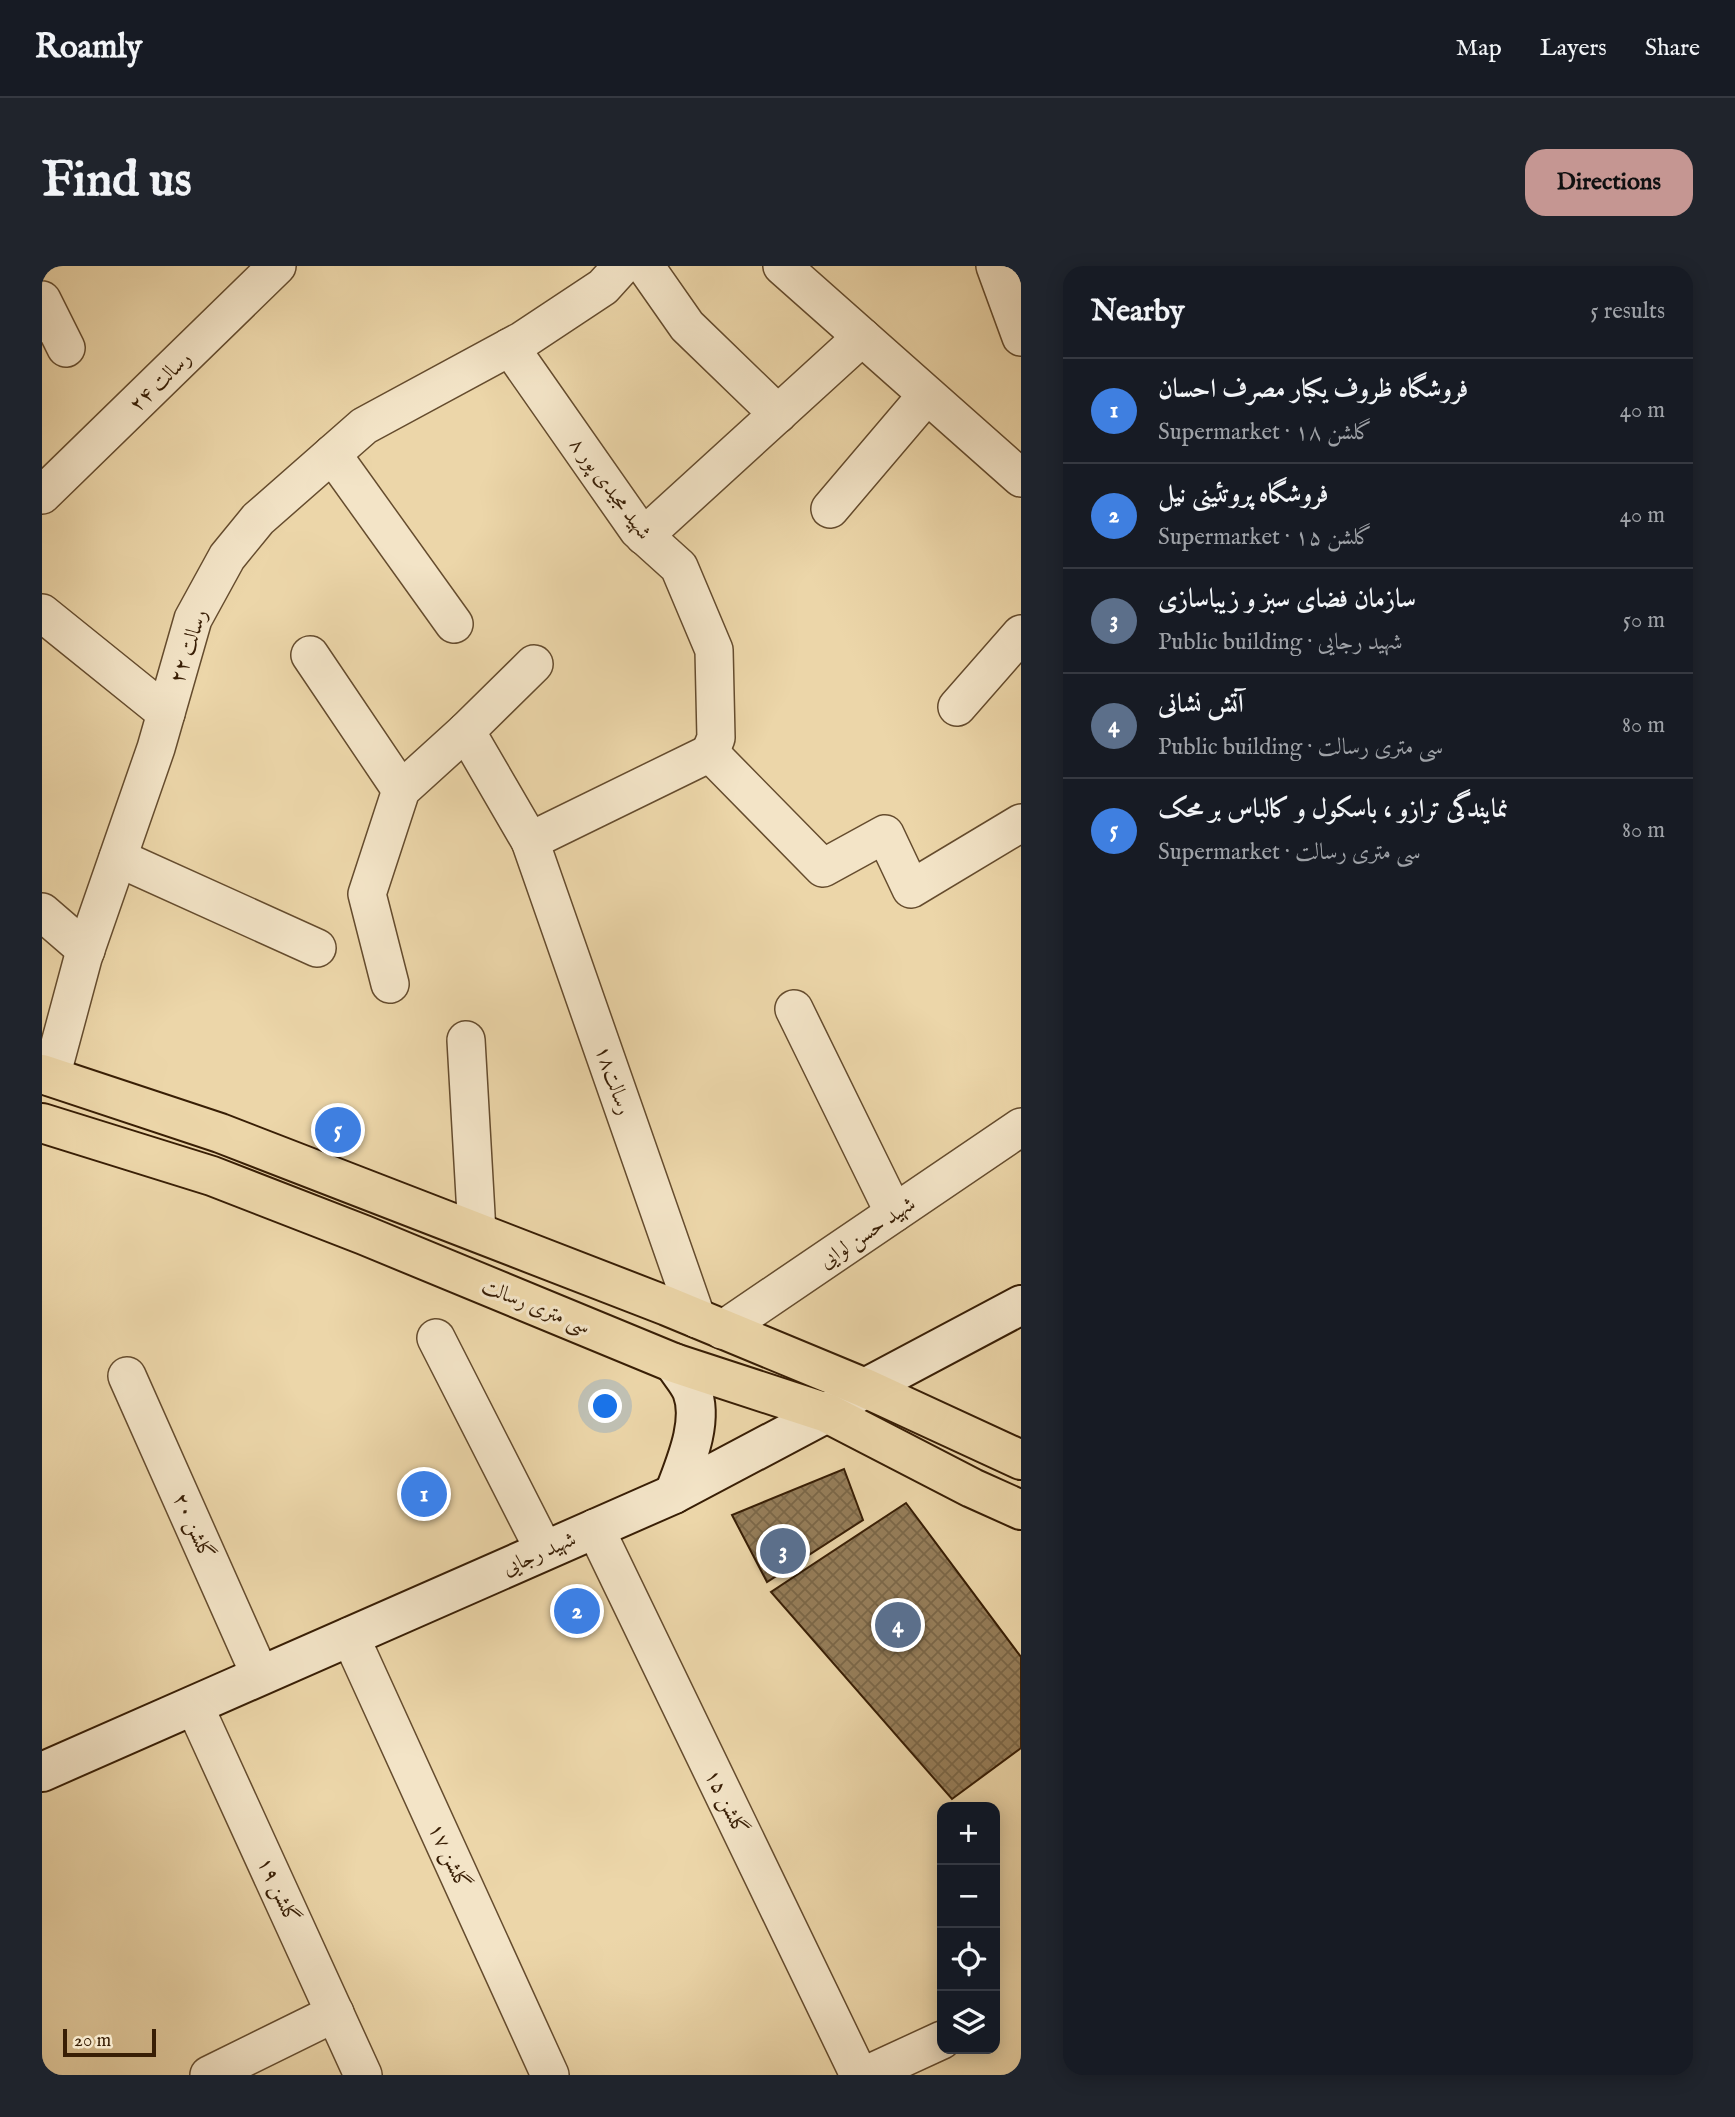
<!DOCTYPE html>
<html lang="en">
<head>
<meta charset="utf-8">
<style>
	body { margin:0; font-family:"IM FELL English",Amiri,serif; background:#20242c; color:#f1f3f6 }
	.controls { position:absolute; right:21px; bottom:21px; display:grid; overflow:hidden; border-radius:14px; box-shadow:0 4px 18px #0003 }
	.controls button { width:63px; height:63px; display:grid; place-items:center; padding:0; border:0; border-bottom:2px solid #363941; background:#171b24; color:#f1f3f6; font:35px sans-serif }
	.scale { position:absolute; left:21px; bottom:18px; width:93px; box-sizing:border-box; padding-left:7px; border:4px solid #381e05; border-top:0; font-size:19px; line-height:24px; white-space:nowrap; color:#381e05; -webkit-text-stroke:5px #f3e4c7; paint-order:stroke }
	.you { position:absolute; left:564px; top:1141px; width:24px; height:24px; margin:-18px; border:5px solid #fff; border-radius:50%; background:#1a73e8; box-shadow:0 0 0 10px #1a73e833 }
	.badge { display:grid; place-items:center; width:46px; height:46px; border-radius:50%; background:#c59692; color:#fff; font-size:23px; font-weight:700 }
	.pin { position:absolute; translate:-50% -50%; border:4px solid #fff; box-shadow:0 2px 7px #0006 }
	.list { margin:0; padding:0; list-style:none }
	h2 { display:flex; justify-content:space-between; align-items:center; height:91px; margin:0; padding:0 28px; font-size:30px }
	h2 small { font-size:23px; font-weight:400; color:#9ea1a6 }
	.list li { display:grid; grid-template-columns:46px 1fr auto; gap:21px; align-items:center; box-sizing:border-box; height:105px; padding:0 28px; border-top:2px solid #363941 }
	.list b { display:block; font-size:26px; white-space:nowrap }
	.list p { margin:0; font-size:23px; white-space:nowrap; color:#9ea1a6 }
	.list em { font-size:23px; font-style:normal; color:#9ea1a6 }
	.icon { flex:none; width:38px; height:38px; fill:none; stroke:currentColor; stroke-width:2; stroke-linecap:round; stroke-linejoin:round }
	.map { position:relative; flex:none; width:979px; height:1809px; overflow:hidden; border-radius:21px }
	header { display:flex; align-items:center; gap:42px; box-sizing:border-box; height:98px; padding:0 35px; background:#171b24; border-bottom:2px solid #363941 }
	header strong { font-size:33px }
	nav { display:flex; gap:38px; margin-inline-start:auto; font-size:24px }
	.intro { display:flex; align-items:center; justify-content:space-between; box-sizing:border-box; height:168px; padding:0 42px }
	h1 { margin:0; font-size:49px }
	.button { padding:18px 32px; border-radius:21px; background:#c59692; color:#111; font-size:24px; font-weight:700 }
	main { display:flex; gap:42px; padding:0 42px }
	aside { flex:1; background:#171b24; border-radius:21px; box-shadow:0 4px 18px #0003 }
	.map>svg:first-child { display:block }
	.building { fill:url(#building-cross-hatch); stroke:#381e05; stroke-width:2 }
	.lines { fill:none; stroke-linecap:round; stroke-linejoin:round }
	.street-casing { stroke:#654c2e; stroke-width:40 }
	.secondary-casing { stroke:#381e05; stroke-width:42 }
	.primary-casing { stroke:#381e05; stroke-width:42 }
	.street { stroke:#f3e4c7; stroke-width:37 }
	.secondary { stroke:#f3e4c7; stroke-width:38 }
	.primary { stroke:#ecd6a9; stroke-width:38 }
	.labels { text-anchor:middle; stroke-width:6; stroke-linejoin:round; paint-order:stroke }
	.street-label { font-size:21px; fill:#381e05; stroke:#f3e4c7 }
</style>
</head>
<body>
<header>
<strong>Roamly</strong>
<nav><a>Map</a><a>Layers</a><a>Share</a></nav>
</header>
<div class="intro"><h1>Find us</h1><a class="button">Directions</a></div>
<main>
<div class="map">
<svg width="979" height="1809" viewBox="0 0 979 1809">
	<defs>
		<pattern id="building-cross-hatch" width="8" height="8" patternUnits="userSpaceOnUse" patternTransform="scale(1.75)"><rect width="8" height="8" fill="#967e5a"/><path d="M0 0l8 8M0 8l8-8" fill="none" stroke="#7b6748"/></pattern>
	</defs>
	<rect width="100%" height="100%" fill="#ecd6a9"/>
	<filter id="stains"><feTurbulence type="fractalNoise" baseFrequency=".00286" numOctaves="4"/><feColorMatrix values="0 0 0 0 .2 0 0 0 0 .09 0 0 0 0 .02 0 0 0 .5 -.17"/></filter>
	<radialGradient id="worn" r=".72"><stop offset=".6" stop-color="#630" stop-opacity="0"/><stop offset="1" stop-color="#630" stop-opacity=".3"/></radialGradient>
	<g class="building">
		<polygon points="802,1203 821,1254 725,1316 690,1249"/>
		<polygon points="864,1237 979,1391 979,1482 910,1533 729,1326"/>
	</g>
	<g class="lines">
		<defs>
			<g id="street">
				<polyline points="603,0 645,60 736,148"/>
				<polyline points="740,0 979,212"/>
				<polyline points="953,0 979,71"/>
				<polyline points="0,34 24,82"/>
				<polyline points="468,81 596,264 637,301 672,384 674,472 668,487"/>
				<polyline points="290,188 412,358"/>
				<polyline points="0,229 235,0"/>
				<polyline points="788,243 884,130"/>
				<polyline points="602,270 820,71"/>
				<polyline points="0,347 124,447"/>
				<polyline points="268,389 359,524"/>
				<polyline points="492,398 424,465 488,575 655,1053"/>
				<polyline points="915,441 979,368"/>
				<polyline points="668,487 781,602 843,568 869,623 979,557"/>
				<polyline points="488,575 668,487"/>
				<polyline points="76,592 275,682"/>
				<polyline points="0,646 44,684"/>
				<polyline points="348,718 325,628 359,524 424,465"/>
				<polyline points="752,743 852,947"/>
				<polyline points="424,774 435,966"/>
				<polyline points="9,811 41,692 114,482 151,353 185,291 216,253 322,160 481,74 561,21 580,0"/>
				<polyline points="680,1064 979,861"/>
				<polyline points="394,1072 502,1284"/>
				<polyline points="85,1110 218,1409"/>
				<polyline points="553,1262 817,1809"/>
				<polyline points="308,1370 508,1809"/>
				<polyline points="152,1439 321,1809"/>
				<polyline points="167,1809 293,1747"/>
				<polyline points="824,1809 900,1774"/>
			</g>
			<g id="secondary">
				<path d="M632,1097C637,1106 646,1115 650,1125C662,1156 643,1198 632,1228"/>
				<polyline points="0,1506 632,1228 785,1147 823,1122 979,1039"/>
			</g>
			<g id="primary">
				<polyline points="0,808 178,867 625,1040 823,1122 979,1194"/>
				<polyline points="0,857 170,910 322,969 632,1097 785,1147 930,1222 979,1244"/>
			</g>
		</defs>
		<use href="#street" class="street-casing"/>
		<use href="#secondary" class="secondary-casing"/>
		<use href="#primary" class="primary-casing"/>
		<use href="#street" class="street"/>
		<use href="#secondary" class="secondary"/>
		<use href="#primary" class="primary"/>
	</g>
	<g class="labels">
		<g class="street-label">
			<text transform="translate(118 115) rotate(-44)" y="7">۲۴ رسالت</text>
			<text transform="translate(569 222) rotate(53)" y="7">۸ شهید مجیدی پور</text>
			<text transform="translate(146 380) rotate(-71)" y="7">۲۲ رسالت</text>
			<text transform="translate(572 814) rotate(71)" y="7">رسالت۱۸</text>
			<text transform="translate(825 966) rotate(-34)" y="7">شهید حسن لوایی</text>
			<text transform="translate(494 1040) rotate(22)" y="7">سی متری رسالت</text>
			<text transform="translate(152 1260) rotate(66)" y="7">۲۰ گلشن</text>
			<text transform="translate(497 1287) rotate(-24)" y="7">شهید رجایی</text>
			<text transform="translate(685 1536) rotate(64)" y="7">گلشن ۱۵</text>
			<text transform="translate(408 1590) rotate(65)" y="7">گلشن ۱۷</text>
			<text transform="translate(237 1624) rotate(65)" y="7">۱۹ گلشن</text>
		</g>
	</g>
	<rect width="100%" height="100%" filter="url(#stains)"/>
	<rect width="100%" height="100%" fill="url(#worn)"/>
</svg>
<div class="controls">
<button>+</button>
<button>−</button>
<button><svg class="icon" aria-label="locate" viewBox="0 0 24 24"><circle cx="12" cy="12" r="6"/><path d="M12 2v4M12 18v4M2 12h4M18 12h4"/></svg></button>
<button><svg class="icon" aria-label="layers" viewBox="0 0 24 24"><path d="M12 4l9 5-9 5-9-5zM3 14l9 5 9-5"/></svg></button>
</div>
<div class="scale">20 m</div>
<div class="you"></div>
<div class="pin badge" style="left:382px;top:1228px;background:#3f7fe0">1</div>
<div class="pin badge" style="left:535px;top:1345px;background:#3f7fe0">2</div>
<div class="pin badge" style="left:741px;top:1285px;background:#5c6f8a">3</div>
<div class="pin badge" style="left:856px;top:1359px;background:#5c6f8a">4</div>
<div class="pin badge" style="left:296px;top:864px;background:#3f7fe0">5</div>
</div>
<aside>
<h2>Nearby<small>5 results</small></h2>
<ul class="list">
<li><span class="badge" style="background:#3f7fe0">1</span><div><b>فروشگاه ظروف یکبار مصرف احسان</b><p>Supermarket · ۱۸ گلشن</p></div><em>40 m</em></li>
<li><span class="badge" style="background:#3f7fe0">2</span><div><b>فروشگاه پروتئینی نیل</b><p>Supermarket · گلشن ۱۵</p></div><em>40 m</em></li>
<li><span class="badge" style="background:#5c6f8a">3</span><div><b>سازمان فضای سبز و زیباسازی</b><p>Public building · شهید رجایی</p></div><em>50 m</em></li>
<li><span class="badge" style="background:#5c6f8a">4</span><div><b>آتش نشانی</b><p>Public building · سی متری رسالت</p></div><em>80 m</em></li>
<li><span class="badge" style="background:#3f7fe0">5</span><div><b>نمایندگی ترازو ، باسکول و کالباس بر محک</b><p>Supermarket · سی متری رسالت</p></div><em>80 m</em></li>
</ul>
</aside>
</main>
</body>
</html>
